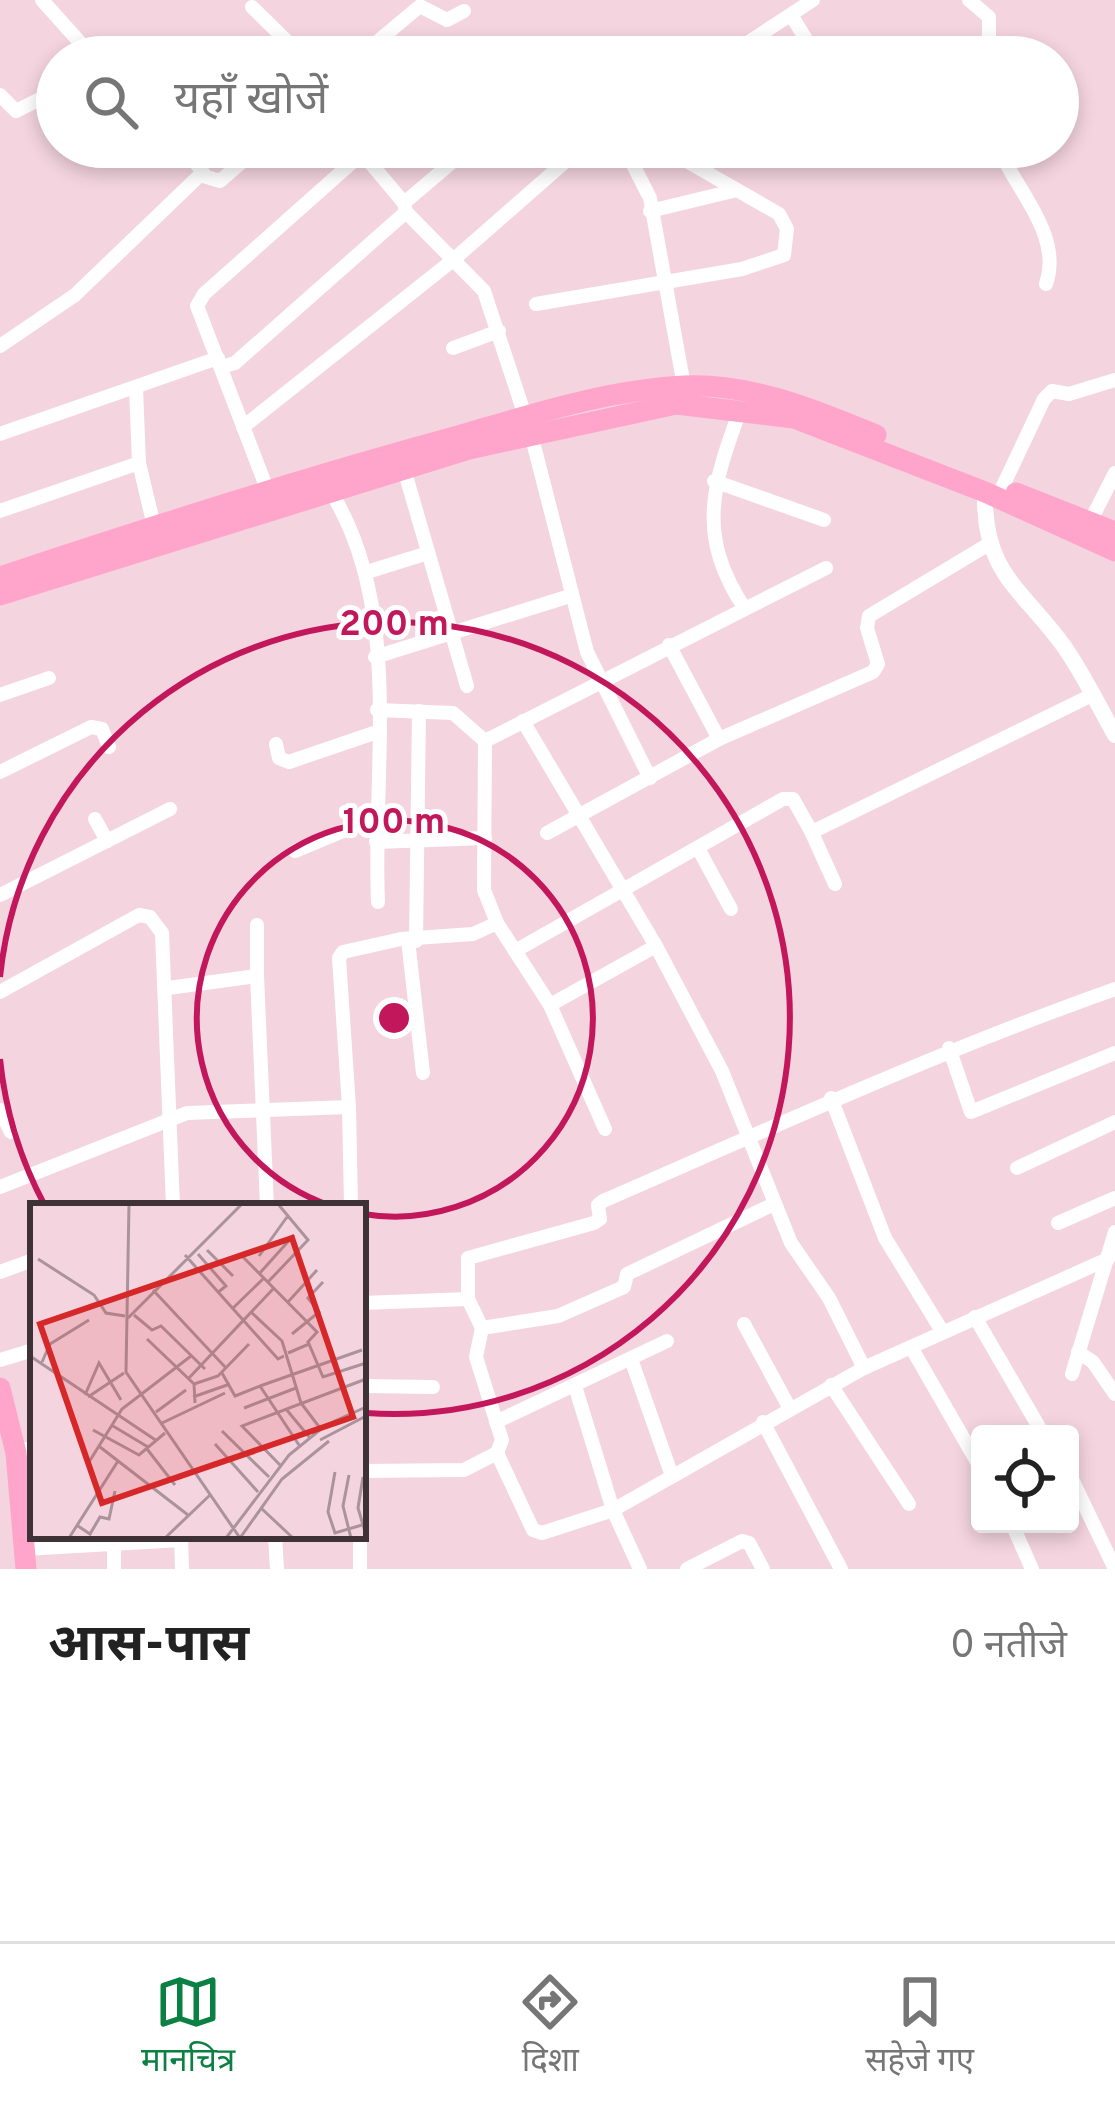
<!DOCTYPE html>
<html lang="hi">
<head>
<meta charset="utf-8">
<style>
	body { margin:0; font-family:Overpass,"Noto Sans Devanagari",sans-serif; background:#f2f2f2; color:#222 }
	.controls { position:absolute; right:36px; bottom:36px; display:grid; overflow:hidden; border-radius:12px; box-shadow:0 6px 18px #0003 }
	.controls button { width:108px; height:108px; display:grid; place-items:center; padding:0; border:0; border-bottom:3px solid #e0e0e0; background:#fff; color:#222; font:60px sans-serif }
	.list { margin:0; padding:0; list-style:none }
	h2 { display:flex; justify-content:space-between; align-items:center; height:156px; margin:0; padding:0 48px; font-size:51px }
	h2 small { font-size:39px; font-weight:400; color:#767676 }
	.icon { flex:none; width:66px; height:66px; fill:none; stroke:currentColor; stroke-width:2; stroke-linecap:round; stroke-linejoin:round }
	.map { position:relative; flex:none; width:1115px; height:1569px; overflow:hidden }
	.search { position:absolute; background:#fff; box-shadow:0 6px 18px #0003; left:36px; right:36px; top:36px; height:132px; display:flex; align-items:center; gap:30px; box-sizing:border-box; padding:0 42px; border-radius:66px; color:#767676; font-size:45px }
	.sheet { height:372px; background:#fff }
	nav { display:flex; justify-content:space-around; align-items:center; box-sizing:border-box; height:168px; border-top:3px solid #e0e0e0; background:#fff; font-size:33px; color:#767676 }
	nav a { display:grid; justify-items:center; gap:6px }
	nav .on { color:#0b8043 }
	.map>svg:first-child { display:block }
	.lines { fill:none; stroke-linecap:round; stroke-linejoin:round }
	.minor { stroke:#fff; stroke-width:14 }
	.tertiary { stroke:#fff; stroke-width:16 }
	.trunk { stroke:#ffa4ca; stroke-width:21 }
	.ring { fill:none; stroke:#c2185b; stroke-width:6 }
	.inset-road { fill:none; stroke:#ab939b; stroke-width:3 }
	.view { fill:#d62828; fill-opacity:0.15; stroke:#d62828; stroke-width:6 }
	.inset-edge { fill:none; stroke:#3e3236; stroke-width:6 }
	.centre { fill:#c2185b; stroke:#fff; stroke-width:6 }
	.ring-label { font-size:36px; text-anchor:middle; font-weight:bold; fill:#c2185b; stroke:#fff; stroke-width:10; stroke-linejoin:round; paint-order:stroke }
</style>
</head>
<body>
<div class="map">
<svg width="1115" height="1569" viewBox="0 0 1115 1569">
	<rect width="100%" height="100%" fill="#f4d4df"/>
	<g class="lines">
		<g class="minor">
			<polyline points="42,0 93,57"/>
			<polyline points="969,0 989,17 989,57"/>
			<polyline points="252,7 303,57"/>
			<polyline points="791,15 817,57"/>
			<polyline points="359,57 420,6 447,20 464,11"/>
			<polyline points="726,57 813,0"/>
			<polyline points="0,95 16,111 40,99"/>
			<polyline points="184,147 204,174"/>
			<polyline points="357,147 404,203 406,212 484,291 531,434 587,652 650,778"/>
			<polyline points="624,147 650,198 684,386"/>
			<path d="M998,147C1016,190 1063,235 1046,284"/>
			<polyline points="404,203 470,147"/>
			<polyline points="650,211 737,190"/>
			<polyline points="536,304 742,269 784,255 787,229 779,214 662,147"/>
			<polyline points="0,346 75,295 200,175 220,181 259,147"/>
			<polyline points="453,348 499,331"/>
			<polyline points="221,367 235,363 406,212"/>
			<polyline points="136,388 139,463 154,526"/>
			<path d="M741,408C712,486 696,535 745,609"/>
			<polyline points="243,427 453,260 582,147"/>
			<polyline points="0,434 218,358"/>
			<polyline points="404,469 467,686"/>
			<polyline points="714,481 824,520"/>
			<polyline points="1002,488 1044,399 1052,391 1069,394 1115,380"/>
			<polyline points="267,489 197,306 204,294 366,150"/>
			<path d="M331,492C404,610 372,769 378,902"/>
			<polyline points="0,511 139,463"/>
			<polyline points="1090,522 1115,473"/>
			<polyline points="367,572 428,553"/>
			<polyline points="669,645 719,739"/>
			<polyline points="375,657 570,596"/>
			<polyline points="0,695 49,678"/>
			<polyline points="377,710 453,713 485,741 826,568"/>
			<polyline points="523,721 656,946 722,1071 791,1243 829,1298 864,1368"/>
			<polyline points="485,741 484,890 497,923 550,1005 605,1129"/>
			<polyline points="276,744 279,758 289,762 377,732"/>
			<polyline points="0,772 91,727 102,729 109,747"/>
			<polyline points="95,819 107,841"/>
			<polyline points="811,831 835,884"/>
			<polyline points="547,833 719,739 873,672 878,664 867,628 869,616 989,544"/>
			<polyline points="376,842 485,838"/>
			<polyline points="699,850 731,909"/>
			<polyline points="295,851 374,818"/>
			<polyline points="0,895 170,809"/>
			<polyline points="408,940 423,1073"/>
			<polyline points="416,941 419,711"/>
			<polyline points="515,951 783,799 793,799 811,831 816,830 1092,695"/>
			<polyline points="257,976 267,1206"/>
			<polyline points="168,988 257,976 257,925"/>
			<polyline points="0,992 139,915 150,917 162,933 173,1206"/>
			<polyline points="550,1005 656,946"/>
			<polyline points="949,1048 971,1112 1115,1053"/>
			<polyline points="831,1098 885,1238 942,1331"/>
			<polyline points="349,1107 351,1206"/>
			<polyline points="0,1110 11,1132"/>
			<polyline points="1017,1168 1115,1122"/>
			<polyline points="0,1187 187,1113 349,1107 339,958 343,952 401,939 473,934 497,923"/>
			<path d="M774,1204L627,1274L624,1287L558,1316L482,1328L468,1299V1258L594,1223L600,1219L598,1205L603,1201C773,1127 940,1051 1115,989"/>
			<polyline points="1058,1223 1115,1198"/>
			<polyline points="0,1272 33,1260"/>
			<polyline points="363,1303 468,1299"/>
			<polyline points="975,1317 1043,1434"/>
			<polyline points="744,1324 789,1407"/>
			<polyline points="911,1347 980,1467"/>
			<polyline points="1078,1352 1093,1362 1115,1394"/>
			<polyline points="631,1359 672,1476"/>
			<polyline points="0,1360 33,1350"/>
			<polyline points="1072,1374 1115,1232"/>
			<polyline points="831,1385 909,1504"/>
			<polyline points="363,1386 433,1387"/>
			<polyline points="575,1386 613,1510 640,1569"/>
			<polyline points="496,1422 667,1341"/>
			<polyline points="763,1422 841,1569"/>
			<polyline points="16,1453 33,1447"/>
			<polyline points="497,1453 533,1530 542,1533 613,1510 864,1368 1108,1259"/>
			<polyline points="363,1471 464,1470 497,1453 502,1440 476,1357 482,1328"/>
			<polyline points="1070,1475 1115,1569"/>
			<polyline points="1012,1524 1032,1569"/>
			<polyline points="181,1536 182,1569"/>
			<polyline points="275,1536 277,1569"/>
			<polyline points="360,1536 360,1569"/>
			<polyline points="114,1547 114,1569"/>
			<polyline points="25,1549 181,1540"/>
			<polyline points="687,1569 742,1541 749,1543 763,1569"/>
		</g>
		<path class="tertiary" d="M985,492C983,572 1020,587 1063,645C1083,673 1098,705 1115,735"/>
		<g class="trunk">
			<polyline points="1016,493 1115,532"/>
			<path d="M0,577C147,528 294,481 444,440C522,418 602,390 684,386C751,383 816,410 876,435"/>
			<polyline points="0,595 469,449 676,404 794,418 985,492 1115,551"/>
			<polyline points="0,1388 16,1453 26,1569"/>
		</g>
	</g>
	<g class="ring">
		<path d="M331 1206A198 198 0 1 1 363 1214"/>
		<path d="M44 1204A396 396 0 0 1 0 1059M0 977A396 396 0 1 1 366 1413"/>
	</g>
	<g transform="translate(30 1203)">
		<rect width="336" height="336" fill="#f4d4df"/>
		<path class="inset-road" d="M99,1L96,169L210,335M177,47L203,73M168,51L196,83L187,90M155,52L248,156L254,153M212,53L287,129L277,140M229,53L257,14M8,56L64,92L76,110L95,113M229,71L264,32M237,80L278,37L248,1M123,87L196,165M258,99L287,67M202,106L233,76M222,110L252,138L271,200L290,225M104,112L122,127L131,123L175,166M98,115L212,1M262,131L289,109L278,95L293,79M117,136L164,181L165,200M258,150L279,141L293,174L336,160M0,153L127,238M12,159L20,141L59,117M192,170L205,193L230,183L269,242M158,176L243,86M164,181L188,173L219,141M230,183L332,147M55,192L69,160L91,197M58,194L94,170M163,194L200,181M214,205L266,185M256,206L280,235M126,209L156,187M132,220L195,190M83,223L118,244M63,227L109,252L135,230M192,228L239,274M290,237L336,213M185,241L228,289M70,244L158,312M117,246L145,282M59,259L92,206L161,153M250,262L212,223L336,176M305,269L298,309L305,330L332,322M319,272L313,303L321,335M333,274L328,305L336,332M232,306L263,335M48,323L60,331L70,314L79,316L85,288M39,335L88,258M135,335L180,292M196,335L259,252L296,222L336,204M210,335L252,276L299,238"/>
		<path class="view" d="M262,35L323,214L72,300L10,121Z"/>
		<rect width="336" height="336" class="inset-edge"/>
	</g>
	<circle cx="394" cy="1018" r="18" class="centre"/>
	<g class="ring-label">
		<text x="394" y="635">200 m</text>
		<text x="394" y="833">100 m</text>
	</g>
</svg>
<div class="controls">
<button><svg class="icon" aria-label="locate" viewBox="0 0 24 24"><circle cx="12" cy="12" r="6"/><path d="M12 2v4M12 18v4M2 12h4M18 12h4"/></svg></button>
</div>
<div class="search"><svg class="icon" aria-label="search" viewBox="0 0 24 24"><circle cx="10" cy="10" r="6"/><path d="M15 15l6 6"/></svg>यहाँ खोजें</div>
</div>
<section class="sheet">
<h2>आस-पास<small>0 नतीजे</small></h2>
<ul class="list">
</ul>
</section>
<nav>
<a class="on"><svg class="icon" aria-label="map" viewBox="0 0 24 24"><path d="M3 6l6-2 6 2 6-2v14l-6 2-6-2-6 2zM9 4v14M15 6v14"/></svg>मानचित्र</a>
<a><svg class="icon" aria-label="directions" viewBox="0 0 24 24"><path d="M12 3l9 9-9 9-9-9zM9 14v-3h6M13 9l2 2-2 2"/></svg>दिशा</a>
<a><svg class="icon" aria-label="saved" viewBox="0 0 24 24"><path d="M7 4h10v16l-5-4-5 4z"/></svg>सहेजे गए</a>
</nav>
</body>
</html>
